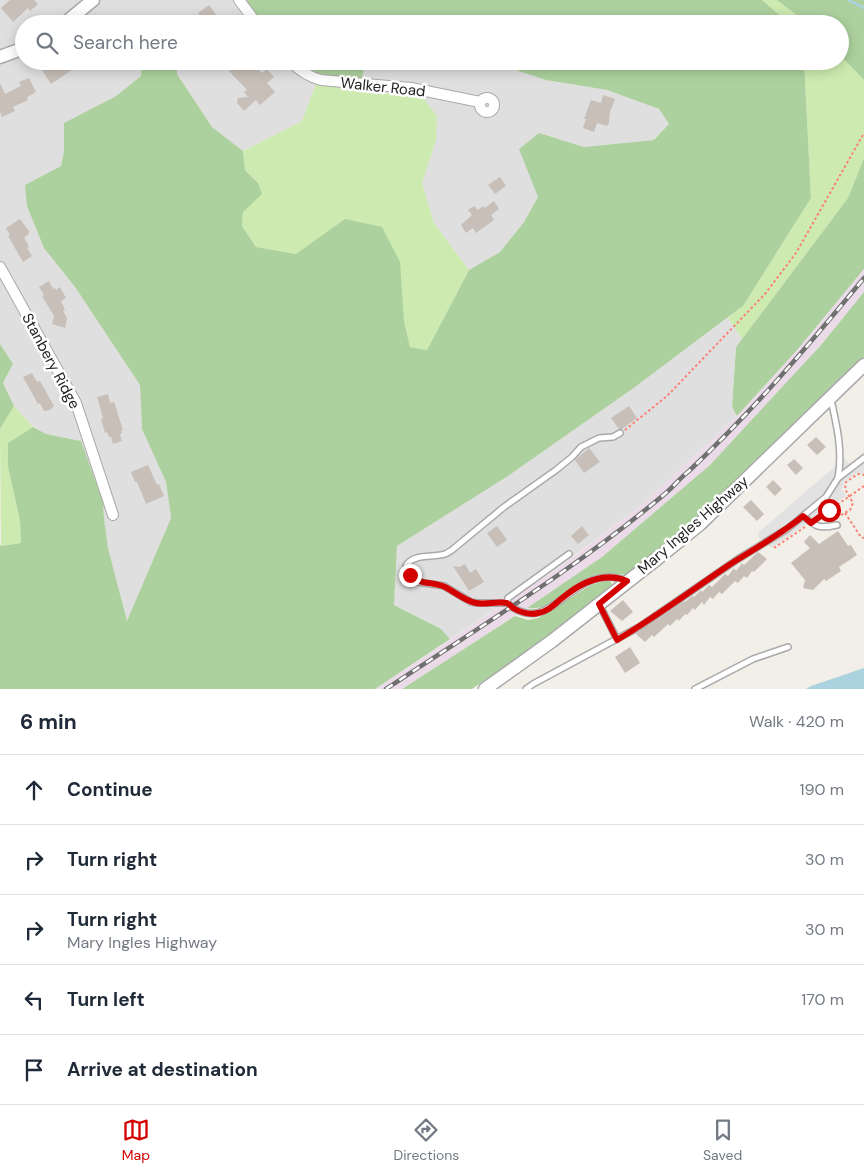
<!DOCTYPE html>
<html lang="en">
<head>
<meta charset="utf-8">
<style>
	body { margin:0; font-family:"DM Sans",sans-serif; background:#f2f2f3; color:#1f2937 }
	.stop { position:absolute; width:15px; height:15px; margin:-11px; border:4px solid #d40000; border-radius:50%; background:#fff }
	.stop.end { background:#d40000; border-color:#fff; box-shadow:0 1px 5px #0008 }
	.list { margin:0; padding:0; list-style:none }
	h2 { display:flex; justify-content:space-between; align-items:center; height:65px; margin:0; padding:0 20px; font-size:21px }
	h2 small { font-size:16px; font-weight:400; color:#747a83 }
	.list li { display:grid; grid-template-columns:32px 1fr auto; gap:15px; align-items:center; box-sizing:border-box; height:70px; padding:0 20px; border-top:1px solid #e0e1e3 }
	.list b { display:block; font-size:19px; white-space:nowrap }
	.list p { margin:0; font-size:16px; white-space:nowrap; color:#747a83 }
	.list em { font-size:16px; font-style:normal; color:#747a83 }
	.icon { flex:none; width:28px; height:28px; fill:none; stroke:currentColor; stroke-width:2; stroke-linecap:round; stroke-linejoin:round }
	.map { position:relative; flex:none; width:864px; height:689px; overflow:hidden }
	.search { position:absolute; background:#fff; box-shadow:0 2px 12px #0003; left:15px; right:15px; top:15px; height:55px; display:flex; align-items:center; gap:12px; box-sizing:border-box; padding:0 18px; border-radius:28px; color:#747a83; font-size:19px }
	.sheet { height:415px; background:#fff }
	nav { display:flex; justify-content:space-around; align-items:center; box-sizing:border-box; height:70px; border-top:1px solid #e0e1e3; background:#fff; font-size:14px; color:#747a83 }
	nav a { display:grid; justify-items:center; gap:2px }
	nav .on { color:#d40000 }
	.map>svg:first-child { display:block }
	.residential { fill:#e0dfdf }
	.industrial { fill:#ebdbe8 }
	.grass { fill:#cdebb0 }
	.forest { fill:#add19e }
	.parking { fill:#e2e2e2 }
	.water { fill:#aad3df }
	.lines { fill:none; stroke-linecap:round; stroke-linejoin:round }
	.stream { stroke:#aad3df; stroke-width:2.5 }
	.building { fill:#c7bfb8 }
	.service-casing { stroke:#a9a9a9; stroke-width:8 }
	.minor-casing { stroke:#a9a9a9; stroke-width:12 }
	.tertiary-casing { stroke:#a9a9a9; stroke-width:15 }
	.path { stroke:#fa8072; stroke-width:2; stroke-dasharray:2.5 2.5; stroke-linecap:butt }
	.service { stroke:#fff; stroke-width:5 }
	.minor { stroke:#fff; stroke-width:10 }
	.tertiary { stroke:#fff; stroke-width:12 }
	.rail-casing { stroke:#707070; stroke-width:4.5 }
	.rail { stroke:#fff; stroke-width:2.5; stroke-dasharray:8; stroke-linecap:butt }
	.route { stroke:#d40000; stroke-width:6 }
	.labels { text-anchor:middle; stroke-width:5; stroke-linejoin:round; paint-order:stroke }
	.street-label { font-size:15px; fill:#222; stroke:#fff }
</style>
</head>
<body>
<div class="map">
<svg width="864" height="689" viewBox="0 0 864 689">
	<rect width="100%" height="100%" fill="#f2efe9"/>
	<g class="residential">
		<polygon points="0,0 85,0 63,18 53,24 24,24 24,40 0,50"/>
		<polygon points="99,0 234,0 252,24 175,24 167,17 161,24 71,24"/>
		<polygon points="24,54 24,61 142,61 141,76 116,96 64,123 64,151 44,247 75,287 140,385 142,429 166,482 171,518 127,622 108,548 104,518 103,502 81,441 46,434 33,427 14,406 3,383 13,364 0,344 0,64"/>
		<polygon points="178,61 284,61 300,76 316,84 302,121 243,151 212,127 177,74"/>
		<polygon points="366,61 488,61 546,80 607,90 659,109 669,124 654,140 584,147 539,134 520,149 538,197 524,222 500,252 469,270 434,223 422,183 436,140 423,98 360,89"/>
		<polygon points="728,318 742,339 736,347 732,407 737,416 643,504 557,568 450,639 441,629 394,605 397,546 508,476 635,387"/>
	</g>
	<polygon class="industrial" points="864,269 864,292 821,345 710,465 602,557 527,608 402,689 375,689 557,569 643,504 737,416 798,349"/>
	<g class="grass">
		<polygon points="762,0 777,0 808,24 790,24"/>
		<polygon points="840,55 864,80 864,158 848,198 742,339 728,318 743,306 811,198 804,61 840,61"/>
		<polygon points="316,84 423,98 437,116 436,140 422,183 434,223 469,270 427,350 410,347 404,321 315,242 296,254 256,247 242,226 243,212 258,183 245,170 243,151 302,121"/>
		<polygon points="14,406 33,427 8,443 8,467 20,521 21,543 1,546 0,429"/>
	</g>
	<g class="forest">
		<polygon points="245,0 762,0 790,24 420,24 402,19 389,24 263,24"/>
		<polygon points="777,0 864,0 864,80 840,55 840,24 808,24"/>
		<polygon points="142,61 178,61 177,74 212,127 243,151 245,170 258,183 262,194 243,212 242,226 256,247 296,254 345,219 382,227 400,262 404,321 410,347 427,350 469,270 500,252 524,222 538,197 519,149 539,133 584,147 654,140 669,124 659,109 607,90 546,80 488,61 804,61 811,198 743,306 635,387 508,476 397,546 394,605 441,629 450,639 375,689 0,689 0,545 1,546 21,543 20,521 8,467 8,443 33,427 46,434 81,441 103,502 104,518 108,548 127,621 171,518 166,482 142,429 140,385 75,287 44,248 27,206 25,185 61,166 64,151 64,123 116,96 141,76"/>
		<path d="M297,61H366L362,78C341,76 313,78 297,61Z"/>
		<polygon points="864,158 864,269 798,349 737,416 732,407 736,347 848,198"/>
		<path d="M864,292V357L699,516L627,575C618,574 604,572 595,575C570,583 555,612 527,608L602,557L710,465L821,345Z"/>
		<polygon points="0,344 13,364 3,383 14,406 0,429"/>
		<polygon points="607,580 611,582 612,585 537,644 472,689 402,689 515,616 528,620 538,618 591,585"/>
	</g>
	<polygon class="parking" points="864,451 864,474 857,473 845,481 842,489 846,496 772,548 759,538 758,533 820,479 844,459 850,464 853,463"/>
	<polygon class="water" points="864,668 864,689 806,689 811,686"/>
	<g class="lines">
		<polyline class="stream" points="848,0 864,8"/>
	</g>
	<g class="building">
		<polygon points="10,0 34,0 38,4 30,11 28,8 13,22 1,8"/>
		<polygon points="209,5 223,24 206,24 198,13"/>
		<polygon points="43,61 48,61 49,64 54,61 71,61 75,68 51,84 38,64"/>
		<polygon points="251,61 262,73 267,69 274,77 267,83 275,92 260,105 256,100 244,111 237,103 238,98 248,97 244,92 247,90 229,71 239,62 244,67"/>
		<polygon points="29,78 36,92 27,97 28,100 13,107 15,111 2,117 0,112 0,83 5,94 21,86 19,82"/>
		<polygon points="603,95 615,99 610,112 609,123 607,126 597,123 594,132 583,128 586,119 584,119 591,100 601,103"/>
		<polygon points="500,177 506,186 495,194 488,185"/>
		<polygon points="494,201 499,209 491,215 494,220 476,233 473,228 466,233 461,225 472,215 468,210 474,206 478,210 484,206 485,208"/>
		<polygon points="20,219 29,231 28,235 24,237 29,247 27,248 32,256 23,262 8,236 10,235 6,228"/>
		<polygon points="49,281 53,289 55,288 56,290 60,287 66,298 61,301 65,310 63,311 67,318 65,328 52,324 54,316 42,296 44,295 39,287"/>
		<polygon points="32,373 37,382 40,381 54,406 50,410 44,411 40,403 38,404 23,377"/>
		<polygon points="108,394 110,403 114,402 123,430 121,431 122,433 120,434 122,441 113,444 111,437 109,437 107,432 105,433 101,419 103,418 97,397"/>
		<polygon points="629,406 637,418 622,429 619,429 611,418"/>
		<polygon points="816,437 826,447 817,455 807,445"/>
		<polygon points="589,448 600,462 584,473 575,460"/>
		<polygon points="794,459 803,468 796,475 787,465"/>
		<polygon points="148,465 157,485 159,484 164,496 146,504 137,482 135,482 131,472"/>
		<polygon points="773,480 782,489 775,496 766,487"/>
		<polygon points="751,500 764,514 757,521 743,507"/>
		<polygon points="497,526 507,540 497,547 487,533"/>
		<polygon points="582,526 589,535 578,544 571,536"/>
		<polygon points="838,531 848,546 851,545 857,555 839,567 841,571 826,581 824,579 813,590 803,588 805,580 791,563 810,548 804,542 810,535 819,544"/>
		<polygon points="758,552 767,559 754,572 752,571 747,578 744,576 738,583 735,581 722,594 719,592 713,599 710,597 704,605 702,602 695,610 693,608 687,615 685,614 679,621 677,619 670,626 668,624 654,637 652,635 645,642 636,634 684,601 685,602 692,596 694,597 701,590 702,592 709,585 712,587 725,574 728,576 734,568 736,571 742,563 744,565"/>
		<polygon points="465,564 470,573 476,569 484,582 469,591 453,566 460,567"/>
		<polygon points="623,600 633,612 622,621 610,611"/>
		<polygon points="630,647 640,663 625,673 615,657"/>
	</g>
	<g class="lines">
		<defs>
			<g id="service">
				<path d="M831,400C837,426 843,452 838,478"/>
				<path d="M803,516C816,527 819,529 837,525"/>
				<path d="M569,554L508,598L507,603H477L471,602L444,586L418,582L410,575L406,566C413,553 433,558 445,554C448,553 450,551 452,550L504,507L556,470L572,457L581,447L599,438L613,437L620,433"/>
				<path d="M507,603C552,642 573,558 627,581"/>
				<polyline points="599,604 617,639"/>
				<polyline points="526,689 533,684 639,627 738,559 787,529 826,497 838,478 864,458"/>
				<polyline points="695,689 753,659 788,647"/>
			</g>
			<g id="minor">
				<polyline points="239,0 257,24"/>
				<path d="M290,61C299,70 309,77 321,80L411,88L480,102"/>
				<circle cx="487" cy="105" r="7"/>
				<polyline points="0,267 76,403 113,515"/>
			</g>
			<g id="tertiary">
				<polyline points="64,24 93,0"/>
				<polyline points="0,57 24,48"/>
				<polyline points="485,689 552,641 663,554 700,524 864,365"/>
			</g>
		</defs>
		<use href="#service" class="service-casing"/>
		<use href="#minor" class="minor-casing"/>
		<use href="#tertiary" class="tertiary-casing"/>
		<g class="path">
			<polyline points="625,430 667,396 765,294 796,253 864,133"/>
			<polyline points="829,510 833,514 838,517 850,510 853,503 845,489 846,482 858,474 864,475"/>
			<polyline points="845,513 861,537 864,538"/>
			<polyline points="817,519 864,486"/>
			<polyline points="774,548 805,527"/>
		</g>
		<use href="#service" class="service"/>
		<use href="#minor" class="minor"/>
		<use href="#tertiary" class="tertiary"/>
		<defs>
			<path id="rail" d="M386,689C481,626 580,566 667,492C675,485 681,477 689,471C753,411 809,345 864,278"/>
		</defs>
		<use href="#rail" class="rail-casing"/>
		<use href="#rail" class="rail"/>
	</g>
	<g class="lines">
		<path class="route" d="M410,575C422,586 432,581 445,587C455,592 465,601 476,603C486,605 497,601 507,603C508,603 512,607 513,608C520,612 530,615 538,613C547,612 554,605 561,599C580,583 603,571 627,581L599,604L617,640C656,617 692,590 729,565C754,549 780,535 803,516L811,523L829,510"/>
	</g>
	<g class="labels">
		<g class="street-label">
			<text transform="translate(383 87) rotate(6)" y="5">Walker Road</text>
			<text transform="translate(51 361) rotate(62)" y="5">Stanbery Ridge</text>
			<text transform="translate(693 525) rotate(-41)" y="5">Mary Ingles Highway</text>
		</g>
	</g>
</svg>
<div class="stop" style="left:829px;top:510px"></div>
<div class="stop end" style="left:410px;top:575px"></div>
<div class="search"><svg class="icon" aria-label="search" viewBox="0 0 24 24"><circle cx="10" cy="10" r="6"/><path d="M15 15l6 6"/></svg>Search here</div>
</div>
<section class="sheet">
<h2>6 min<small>Walk · 420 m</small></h2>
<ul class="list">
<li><svg class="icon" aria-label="ahead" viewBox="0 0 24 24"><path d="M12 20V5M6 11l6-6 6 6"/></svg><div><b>Continue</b></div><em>190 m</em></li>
<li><svg class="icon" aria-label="right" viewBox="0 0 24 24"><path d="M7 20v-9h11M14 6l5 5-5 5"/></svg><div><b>Turn right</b></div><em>30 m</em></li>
<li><svg class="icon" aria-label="right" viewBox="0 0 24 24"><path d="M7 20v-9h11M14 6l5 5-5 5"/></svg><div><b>Turn right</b><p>Mary Ingles Highway</p></div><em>30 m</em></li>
<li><svg class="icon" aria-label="left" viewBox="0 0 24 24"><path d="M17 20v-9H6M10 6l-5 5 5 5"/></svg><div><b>Turn left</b></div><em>170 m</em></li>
<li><svg class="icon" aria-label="arrive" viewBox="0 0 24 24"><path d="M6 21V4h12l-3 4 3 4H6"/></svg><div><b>Arrive at destination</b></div></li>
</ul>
</section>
<nav>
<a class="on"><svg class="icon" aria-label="map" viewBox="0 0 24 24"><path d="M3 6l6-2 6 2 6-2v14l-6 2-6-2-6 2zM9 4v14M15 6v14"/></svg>Map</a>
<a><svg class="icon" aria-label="directions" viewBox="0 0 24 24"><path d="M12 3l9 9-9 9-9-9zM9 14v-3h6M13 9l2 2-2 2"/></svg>Directions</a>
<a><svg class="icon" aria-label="saved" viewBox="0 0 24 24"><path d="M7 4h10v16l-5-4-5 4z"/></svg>Saved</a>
</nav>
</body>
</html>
